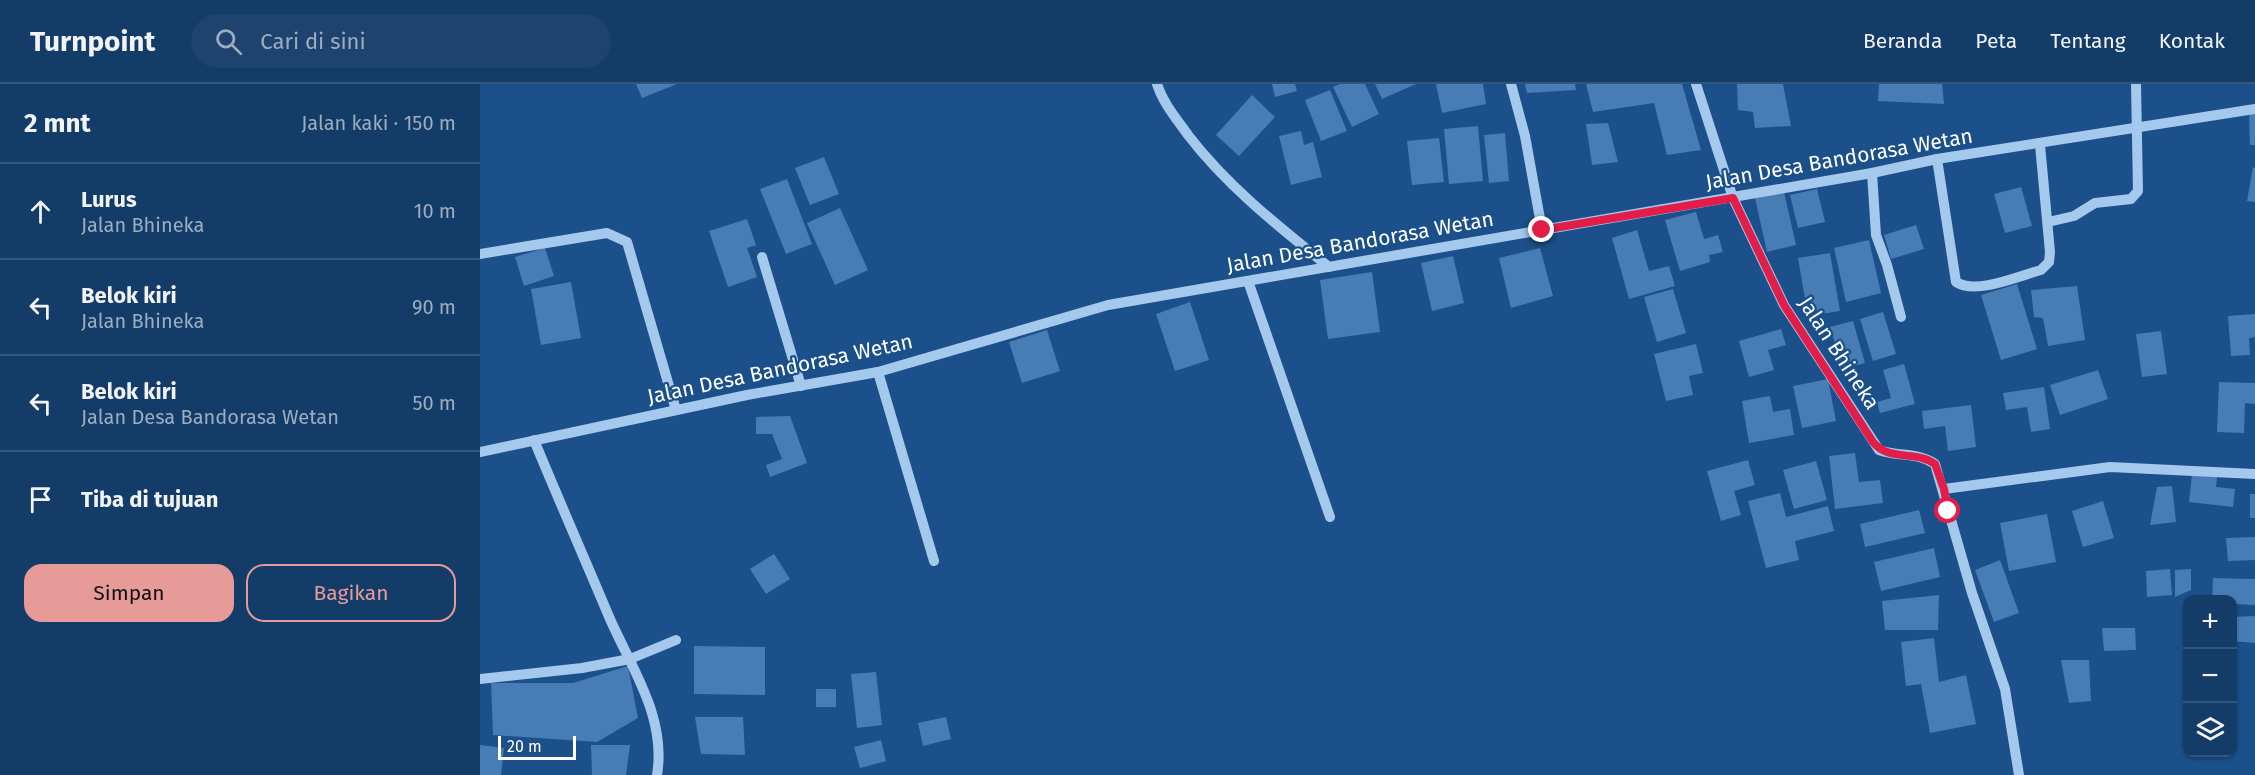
<!DOCTYPE html>
<html lang="id">
<head>
<meta charset="utf-8">
<style>
	body { margin:0; font-family:"Fira Sans",sans-serif; background:#1d436e; color:#f1f3f6 }
	.controls { position:absolute; right:18px; bottom:18px; display:grid; overflow:hidden; border-radius:12px; box-shadow:0 2px 4px #0004 }
	.controls button { width:54px; height:54px; display:grid; place-items:center; padding:0; border:0; border-bottom:2px solid #33567c; background:#143c68; color:#f1f3f6; font:30px sans-serif }
	.scale { position:absolute; left:18px; bottom:15px; width:78px; box-sizing:border-box; padding-left:6px; border:3px solid #fff; border-top:0; font-size:16px; line-height:21px; white-space:nowrap; color:#fff; -webkit-text-stroke:4px #1b508a; paint-order:stroke }
	.stop { position:absolute; width:18px; height:18px; margin:-14px; border:4px solid #e11d48; border-radius:50%; background:#fff }
	.stop.end { background:#e11d48; border-color:#fff; box-shadow:0 2px 6px #0008 }
	.list { margin:0; padding:0; list-style:none }
	h2 { display:flex; justify-content:space-between; align-items:center; height:78px; margin:0; padding:0 24px; font-size:26px }
	h2 small { font-size:20px; font-weight:400; color:#9dadc0 }
	.list li { display:grid; grid-template-columns:39px 1fr auto; gap:18px; align-items:center; box-sizing:border-box; height:96px; padding:0 24px; border-top:2px solid #33567c }
	.list b { display:block; font-size:22px; white-space:nowrap }
	.list p { margin:0; font-size:20px; white-space:nowrap; color:#9dadc0 }
	.list em { font-size:20px; font-style:normal; color:#9dadc0 }
	.actions { display:flex; gap:12px; padding:18px 24px }
	.actions a { flex:1; padding:14px 0; border:2px solid #e69b98; border-radius:18px; text-align:center; font-size:21px; color:#e69b98 }
	.actions .main { background:#e69b98; color:#111 }
	.icon { flex:none; width:33px; height:33px; fill:none; stroke:currentColor; stroke-width:2; stroke-linecap:round; stroke-linejoin:round }
	.map { position:relative; flex:none; width:1775px; height:691px; overflow:hidden }
	header { display:flex; align-items:center; gap:36px; box-sizing:border-box; height:84px; padding:0 30px; background:#143c68; border-bottom:2px solid #33567c }
	header strong { font-size:28px }
	nav { display:flex; gap:33px; margin-inline-start:auto; font-size:21px }
	.search { width:420px; height:54px; background:#1d436e; display:flex; align-items:center; gap:15px; box-sizing:border-box; padding:0 21px; border-radius:33px; color:#9dadc0; font-size:22px }
	main { display:flex }
	aside { flex:1; background:#143c68 }
	.map>svg:first-child { display:block }
	.building { fill:#477cb5 }
	.lines { fill:none; stroke-linecap:round; stroke-linejoin:round }
	.minor { stroke:#a5c8ed; stroke-width:10 }
	.route { stroke:#e11d48; stroke-width:8 }
	.labels { text-anchor:middle; stroke-width:4.5; stroke-linejoin:round; paint-order:stroke }
	.street-label { font-size:21px; fill:#fff; stroke:#1b508a }
</style>
</head>
<body>
<header>
<strong>Turnpoint</strong>
<div class="search"><svg class="icon" aria-label="search" viewBox="0 0 24 24"><circle cx="10" cy="10" r="6"/><path d="M15 15l6 6"/></svg>Cari di sini</div>
<nav><a>Beranda</a><a>Peta</a><a>Tentang</a><a>Kontak</a></nav>
</header>
<main>
<aside>
<h2>2 mnt<small>Jalan kaki · 150 m</small></h2>
<ul class="list">
<li><svg class="icon" aria-label="ahead" viewBox="0 0 24 24"><path d="M12 20V5M6 11l6-6 6 6"/></svg><div><b>Lurus</b><p>Jalan Bhineka</p></div><em>10 m</em></li>
<li><svg class="icon" aria-label="left" viewBox="0 0 24 24"><path d="M17 20v-9H6M10 6l-5 5 5 5"/></svg><div><b>Belok kiri</b><p>Jalan Bhineka</p></div><em>90 m</em></li>
<li><svg class="icon" aria-label="left" viewBox="0 0 24 24"><path d="M17 20v-9H6M10 6l-5 5 5 5"/></svg><div><b>Belok kiri</b><p>Jalan Desa Bandorasa Wetan</p></div><em>50 m</em></li>
<li><svg class="icon" aria-label="arrive" viewBox="0 0 24 24"><path d="M6 21V4h12l-3 4 3 4H6"/></svg><div><b>Tiba di tujuan</b></div></li>
</ul>
<div class="actions"><a class="main">Simpan</a><a>Bagikan</a></div>
</aside>
<div class="map">
<svg width="1775" height="691" viewBox="0 0 1775 691">
	<rect width="100%" height="100%" fill="#1b508a"/>
	<g class="building">
		<polygon points="156,0 197,0 162,14"/>
		<polygon points="792,0 815,0 817,7 795,13"/>
		<polygon points="860,0 885,0 899,30 872,43 853,3"/>
		<polygon points="895,0 936,0 902,15"/>
		<polygon points="956,0 1003,0 1006,20 962,29"/>
		<polygon points="1045,0 1095,0 1096,6 1047,9"/>
		<polygon points="1106,0 1202,0 1221,66 1187,71 1174,19 1113,28"/>
		<polygon points="1257,0 1303,0 1311,42 1275,44 1273,28 1258,26"/>
		<polygon points="1399,0 1462,0 1464,20 1398,17"/>
		<polygon points="850,6 867,47 841,57 825,16"/>
		<polygon points="772,11 795,33 759,72 736,51"/>
		<polygon points="1769,30 1775,30 1775,61 1770,61"/>
		<polygon points="1128,39 1138,78 1112,81 1106,40"/>
		<polygon points="998,42 1003,97 969,100 964,45"/>
		<polygon points="821,47 824,61 833,58 842,93 811,101 799,52"/>
		<polygon points="1025,49 1029,97 1009,99 1004,51"/>
		<polygon points="959,54 964,98 932,101 927,57"/>
		<polygon points="344,73 359,110 330,121 315,84"/>
		<polygon points="1773,83 1775,84 1775,118 1767,117"/>
		<polygon points="307,95 332,160 306,170 280,105"/>
		<polygon points="1541,103 1552,142 1525,149 1514,110"/>
		<polygon points="1337,105 1345,138 1318,144 1310,111"/>
		<polygon points="1304,108 1316,161 1287,168 1275,114"/>
		<polygon points="360,124 388,186 355,201 327,139"/>
		<polygon points="1216,128 1224,155 1238,151 1243,168 1229,171 1230,178 1200,187 1185,136"/>
		<polygon points="267,135 276,161 267,164 277,193 248,203 229,147"/>
		<polygon points="1436,141 1444,165 1411,175 1404,151"/>
		<polygon points="1157,146 1169,187 1189,182 1195,202 1149,215 1132,154"/>
		<polygon points="1389,156 1401,209 1366,218 1354,164"/>
		<polygon points="65,164 74,192 44,202 35,173"/>
		<polygon points="1060,164 1073,212 1031,224 1019,174"/>
		<polygon points="1350,169 1360,227 1328,232 1318,174"/>
		<polygon points="973,172 984,219 952,227 941,179"/>
		<polygon points="892,188 900,248 848,255 840,196"/>
		<polygon points="91,198 101,254 61,261 51,205"/>
		<polygon points="1537,200 1557,265 1521,276 1501,211"/>
		<polygon points="1597,202 1605,256 1568,262 1563,234 1554,233 1551,206"/>
		<polygon points="1193,205 1206,249 1177,258 1164,213"/>
		<polygon points="710,218 729,276 695,287 676,230"/>
		<polygon points="1403,228 1416,270 1393,277 1380,235"/>
		<polygon points="1775,230 1775,253 1769,254 1770,271 1751,272 1748,232"/>
		<polygon points="1373,237 1385,279 1363,285 1350,243"/>
		<polygon points="1301,245 1306,261 1288,266 1294,286 1269,293 1259,257"/>
		<polygon points="567,246 580,287 542,299 529,258"/>
		<polygon points="1681,247 1687,290 1662,293 1656,250"/>
		<polygon points="1216,260 1223,289 1209,292 1213,311 1186,317 1174,270"/>
		<polygon points="1424,280 1435,320 1400,329 1397,318 1411,314 1403,286"/>
		<polygon points="1618,286 1628,315 1580,331 1570,301"/>
		<polygon points="1348,295 1356,337 1322,344 1313,302"/>
		<polygon points="1739,298 1775,299 1775,320 1765,319 1764,349 1737,348"/>
		<polygon points="1564,303 1570,345 1551,348 1547,323 1526,326 1523,309"/>
		<polygon points="1290,312 1293,328 1310,325 1314,351 1269,359 1262,317"/>
		<polygon points="1491,321 1496,363 1468,367 1465,342 1444,345 1442,327"/>
		<polygon points="310,332 327,379 290,393 286,381 302,375 292,350 276,350 276,333"/>
		<polygon points="1375,369 1379,398 1400,396 1403,419 1355,425 1349,372"/>
		<polygon points="1268,376 1275,401 1254,407 1261,431 1241,437 1227,387"/>
		<polygon points="1336,377 1347,416 1314,425 1303,386"/>
		<polygon points="1712,390 1737,393 1736,403 1755,405 1753,423 1709,418"/>
		<polygon points="1692,402 1696,438 1670,441 1677,403"/>
		<polygon points="1300,409 1306,433 1348,422 1354,447 1315,457 1319,476 1286,484 1268,417"/>
		<rect x="1770" y="410" width="5" height="24"/>
		<polygon points="1623,417 1634,454 1603,463 1592,427"/>
		<polygon points="1439,426 1445,449 1385,463 1380,440"/>
		<polygon points="1567,430 1576,478 1529,487 1520,439"/>
		<polygon points="1775,453 1775,476 1748,477 1746,454"/>
		<polygon points="1454,464 1460,493 1401,507 1394,478"/>
		<polygon points="294,470 310,495 286,510 270,485"/>
		<polygon points="1520,476 1539,529 1514,538 1495,486"/>
		<polygon points="1690,485 1692,511 1667,513 1666,487"/>
		<polygon points="1711,485 1711,506 1695,513 1695,486"/>
		<polygon points="1733,494 1775,495 1775,521 1752,520 1752,516 1732,516"/>
		<polygon points="1459,511 1458,546 1405,546 1402,517"/>
		<polygon points="1775,532 1775,559 1752,557 1752,533"/>
		<polygon points="1622,544 1655,544 1656,566 1624,567"/>
		<polygon points="1454,554 1459,598 1486,591 1496,640 1450,649 1441,600 1426,602 1421,558"/>
		<polygon points="214,562 285,563 285,611 214,610"/>
		<polygon points="1581,576 1609,576 1611,617 1589,619"/>
		<polygon points="148,582 158,634 117,658 13,651 11,599 93,599"/>
		<polygon points="396,588 402,641 377,644 371,590"/>
		<rect x="336" y="605" width="20" height="18"/>
		<polygon points="215,633 263,633 265,671 221,670"/>
		<polygon points="466,633 471,655 443,662 438,639"/>
		<polygon points="401,656 406,677 380,684 374,663"/>
		<polygon points="0,661 24,664 21,691 0,691"/>
		<polygon points="111,661 150,661 146,691 112,691"/>
	</g>
	<g class="lines">
		<g class="minor">
			<path d="M677,0C683,19 696,34 708,51C748,103 798,142 849,183"/>
			<polyline points="1031,0 1045,52 1062,146"/>
			<path d="M1216,0L1253,114L1304,221L1399,366C1418,373 1439,368 1455,380L1492,509L1525,605L1539,691"/>
			<path d="M1457,75L1476,198C1496,211 1539,192 1561,186L1569,178L1570,168L1560,61"/>
			<polyline points="1392,89 1396,151 1407,181 1421,233"/>
			<polyline points="1568,138 1594,132 1615,119 1651,115 1658,107 1656,0"/>
			<polyline points="0,170 127,149 147,158 196,326"/>
			<polyline points="282,173 321,302"/>
			<polyline points="768,197 850,433"/>
			<polyline points="398,288 454,477"/>
			<path d="M54,356C78,414 103,471 127,528C149,581 187,631 177,691"/>
			<polyline points="0,368 267,311 398,288 628,221 1392,89 1457,75 1775,25"/>
			<polyline points="1464,405 1630,383 1775,390"/>
			<polyline points="0,595 102,584 150,575 196,556"/>
		</g>
	</g>
	<g class="lines">
		<path class="route" d="M1062,146L1253,114L1304,221L1393,358C1409,378 1436,366 1455,380L1464,405L1468,427"/>
	</g>
	<g class="labels">
		<g class="street-label">
			<text transform="translate(1359 75) rotate(-10)" y="7">Jalan Desa Bandorasa Wetan</text>
			<text transform="translate(880 158) rotate(-10)" y="7">Jalan Desa Bandorasa Wetan</text>
			<text transform="translate(1359 269) rotate(57)" y="7">Jalan Bhineka</text>
			<text transform="translate(300 285) rotate(-12)" y="7">Jalan Desa Bandorasa Wetan</text>
		</g>
	</g>
</svg>
<div class="controls">
<button>+</button>
<button>−</button>
<button><svg class="icon" aria-label="layers" viewBox="0 0 24 24"><path d="M12 4l9 5-9 5-9-5zM3 14l9 5 9-5"/></svg></button>
</div>
<div class="scale">20 m</div>
<div class="stop" style="left:1468px;top:427px"></div>
<div class="stop end" style="left:1062px;top:146px"></div>
</div>
</main>
</body>
</html>
